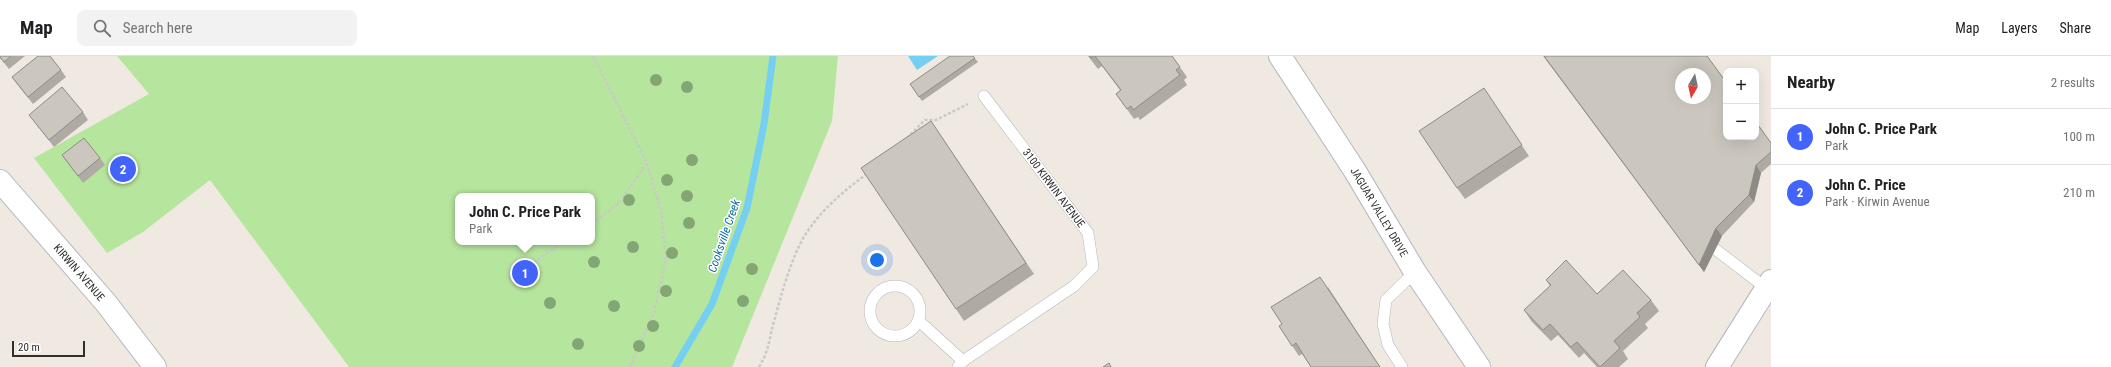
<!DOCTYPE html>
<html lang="en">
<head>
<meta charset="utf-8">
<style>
	body { margin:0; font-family:"Roboto Condensed",sans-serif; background:#f2f2f2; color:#202124 }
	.controls { position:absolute; right:12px; top:12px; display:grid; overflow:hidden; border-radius:8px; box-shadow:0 4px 16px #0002 }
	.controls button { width:36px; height:36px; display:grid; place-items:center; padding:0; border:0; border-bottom:1px solid #e0e0e0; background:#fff; color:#202124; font:20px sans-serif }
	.compass { position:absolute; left:1675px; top:12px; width:36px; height:36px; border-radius:50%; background:#fff; box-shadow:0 4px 16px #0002; rotate:189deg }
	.scale { position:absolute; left:12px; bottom:10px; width:73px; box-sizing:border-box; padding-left:4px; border:2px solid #2e2e2e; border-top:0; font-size:11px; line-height:14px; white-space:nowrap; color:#2e2e2e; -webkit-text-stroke:3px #fff; paint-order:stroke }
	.you { position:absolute; left:877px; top:204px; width:14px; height:14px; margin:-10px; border:3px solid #fff; border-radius:50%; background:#1a73e8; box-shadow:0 0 0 6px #1a73e833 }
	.badge { display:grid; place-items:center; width:26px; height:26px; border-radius:50%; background:#4264fb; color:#fff; font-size:13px; font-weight:700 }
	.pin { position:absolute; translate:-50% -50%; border:2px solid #fff; box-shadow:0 1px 4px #0006 }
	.popup { position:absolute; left:455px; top:137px; width:140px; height:52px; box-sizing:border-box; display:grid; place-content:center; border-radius:8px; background:#fff; filter:drop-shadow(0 1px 3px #0005); font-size:13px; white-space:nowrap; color:#757577 }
	.popup b { font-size:15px; color:#202124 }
	.popup::after { content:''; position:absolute; left:50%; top:100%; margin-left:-8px; border:8px solid transparent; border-top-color:#fff }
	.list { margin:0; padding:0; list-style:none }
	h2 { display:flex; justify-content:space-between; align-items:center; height:52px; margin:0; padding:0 16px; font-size:17px }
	h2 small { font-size:13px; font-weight:400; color:#757577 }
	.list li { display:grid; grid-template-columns:26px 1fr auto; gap:12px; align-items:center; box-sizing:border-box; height:56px; padding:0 16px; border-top:1px solid #e0e0e0 }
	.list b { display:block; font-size:15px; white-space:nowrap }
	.list p { margin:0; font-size:13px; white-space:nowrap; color:#757577 }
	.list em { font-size:13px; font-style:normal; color:#757577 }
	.icon { flex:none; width:22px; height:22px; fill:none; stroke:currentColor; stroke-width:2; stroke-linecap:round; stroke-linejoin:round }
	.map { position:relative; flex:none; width:1771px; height:311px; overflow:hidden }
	header { display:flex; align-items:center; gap:24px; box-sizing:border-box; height:56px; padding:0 20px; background:#fff; border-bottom:1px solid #e0e0e0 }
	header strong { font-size:19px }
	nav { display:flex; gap:22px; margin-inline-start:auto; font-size:14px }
	.search { width:280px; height:36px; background:#f2f2f2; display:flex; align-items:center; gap:10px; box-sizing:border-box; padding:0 14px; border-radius:8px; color:#757577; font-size:15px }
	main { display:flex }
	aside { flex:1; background:#fff }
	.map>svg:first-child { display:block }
	.green { fill:#b6e59e; fill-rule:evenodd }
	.water { fill:#75cff0 }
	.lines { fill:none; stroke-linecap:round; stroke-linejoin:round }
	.stream { stroke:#75cff0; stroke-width:7 }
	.service-casing { stroke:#b4b7c1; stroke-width:12 }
	.minor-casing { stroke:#b4b7c1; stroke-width:24 }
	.tertiary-casing { stroke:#b4b7c1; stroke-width:24 }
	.path { stroke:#c9c9c9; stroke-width:2.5; stroke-dasharray:3 2; stroke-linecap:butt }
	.service { stroke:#fff; stroke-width:11 }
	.minor { stroke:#fff; stroke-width:22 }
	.tertiary { stroke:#fff; stroke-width:22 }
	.tree { fill:#84a574 }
	.wall { fill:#afaba4 }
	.shaded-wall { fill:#8e8b86 }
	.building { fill:#cbc7bf; stroke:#8e8b86; fill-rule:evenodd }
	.labels { text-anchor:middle; stroke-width:3; stroke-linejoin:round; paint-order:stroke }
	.street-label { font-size:11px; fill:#2e2e2e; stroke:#fff }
	.water-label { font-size:12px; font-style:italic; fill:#0d6fa3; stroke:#fff }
</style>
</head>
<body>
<header>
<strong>Map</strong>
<div class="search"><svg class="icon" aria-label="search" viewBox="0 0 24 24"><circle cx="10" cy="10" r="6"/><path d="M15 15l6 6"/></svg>Search here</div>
<nav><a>Map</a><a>Layers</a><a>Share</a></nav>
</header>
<main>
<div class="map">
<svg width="1771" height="311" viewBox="0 0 1771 311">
	<rect width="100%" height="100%" fill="#efe9e1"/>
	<path class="green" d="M117,0H838L832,65L732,311H349L210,124L143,176L107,197L34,102L149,38ZM458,140H592V186H458Z"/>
	<polygon class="water" points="908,0 938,0 917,14"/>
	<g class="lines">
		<polyline class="stream" points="675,311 712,248 747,152 764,68 773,0"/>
		<defs>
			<g id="service">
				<polyline points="1715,193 1766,232"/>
				<circle cx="895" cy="255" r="25"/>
				<polyline points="919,265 963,305"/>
				<polyline points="958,311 963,305 1074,230 1093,211 1088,177 984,40"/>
				<polyline points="1402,311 1388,289 1383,268 1386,244 1415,216"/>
			</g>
			<g id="minor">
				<path id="s1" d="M1280,0L1355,115L1415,216L1479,311"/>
			</g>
			<g id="tertiary">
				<path id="s2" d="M0,125L106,247L155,311"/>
				<polyline points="1717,311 1771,225"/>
			</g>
		</defs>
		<use href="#service" class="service-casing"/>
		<use href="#minor" class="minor-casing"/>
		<use href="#tertiary" class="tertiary-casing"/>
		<g class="path">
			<polyline points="593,0 647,107 661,155 666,203 654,257 630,311"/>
			<polyline points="907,82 925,64 936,64 968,48"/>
			<polyline points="592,168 620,146 646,108"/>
			<polyline points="509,223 563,186"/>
			<path d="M759,311C770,293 769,281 775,262C782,236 792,199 807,176C823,152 845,134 868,117"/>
		</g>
		<use href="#service" class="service"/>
		<use href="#minor" class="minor"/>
		<use href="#tertiary" class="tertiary"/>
	</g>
	<g class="tree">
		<circle cx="656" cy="24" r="6"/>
		<circle cx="687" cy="31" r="6"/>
		<circle cx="692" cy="104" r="6"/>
		<circle cx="667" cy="124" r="6"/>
		<circle cx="687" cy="140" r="6"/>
		<circle cx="629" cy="144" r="6"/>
		<circle cx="689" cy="167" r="6"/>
		<circle cx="633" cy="191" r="6"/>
		<circle cx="672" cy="197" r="6"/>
		<circle cx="594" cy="206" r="6"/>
		<circle cx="752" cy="213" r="6"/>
		<circle cx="666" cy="235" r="6"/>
		<circle cx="743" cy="245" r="6"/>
		<circle cx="550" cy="247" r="6"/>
		<circle cx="614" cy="250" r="6"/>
		<circle cx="653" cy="270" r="6"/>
		<circle cx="578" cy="288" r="6"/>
		<circle cx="639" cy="290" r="6"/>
	</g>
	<g class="wall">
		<polygon points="0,0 25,0 9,13 0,2"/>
		<polygon points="973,0 978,6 922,45 910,28"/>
		<polygon points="1088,0 1172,0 1187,21 1184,24 1187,29 1140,64 1138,61 1134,63 1116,38 1120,34 1102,10 1098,13"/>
		<polygon points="1543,0 1771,87 1771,108 1761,117 1754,146 1722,180 1704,216"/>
		<polygon points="61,14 66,21 33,48 17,28 12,21"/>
		<polygon points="1491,44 1529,100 1465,143 1457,132"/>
		<polygon points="83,56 88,64 54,91 29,59"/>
		<polygon points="939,77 1034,218 964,265 956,253"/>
		<polygon points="62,99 100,102 105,109 83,127"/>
		<polygon points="1546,224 1597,238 1651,244 1659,255 1645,268 1648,272 1623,295 1628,303 1619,311 1597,311 1584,297 1579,302 1558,279 1551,285 1532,266 1524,254 1550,230"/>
		<polygon points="1328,231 1380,311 1311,311 1302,298 1299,300 1279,270 1282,268"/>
	</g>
	<g class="shaded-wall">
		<polygon points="1756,109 1761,117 1754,146 1749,139"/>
		<polygon points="1716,172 1722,180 1704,216 1699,209"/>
	</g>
	<g class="building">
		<polygon points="0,0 11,0 4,6 0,1"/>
		<polygon points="38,0 50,0 61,14 28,41 12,21"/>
		<polygon points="950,0 973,0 975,2 919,41 910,28"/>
		<polygon points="1089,0 1094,0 1091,2"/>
		<polygon points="1095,0 1172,0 1180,11 1176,14 1180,19 1133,54 1131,50 1127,53 1116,38 1121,34"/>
		<path d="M1544,0H1707L1726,26V81H1756V66L1771,87V96L1756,109L1749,139L1716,172L1699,209ZM1681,18H1705V42H1681Z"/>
		<polygon points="62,31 83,56 49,84 29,59"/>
		<polygon points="1484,32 1522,89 1457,132 1419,75"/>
		<polygon points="931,65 1026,207 956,253 861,112"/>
		<polygon points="84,82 100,102 78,120 62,99"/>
		<polygon points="1566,204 1597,238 1623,214 1651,244 1637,257 1640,261 1614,285 1620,292 1600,311 1577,286 1571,291 1550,268 1543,274 1524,254 1551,229 1546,224"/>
		<polygon points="1320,221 1380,311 1311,311 1296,287 1292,290 1279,270 1282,268 1271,251"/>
		<polygon points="1109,307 1111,311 1103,311"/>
	</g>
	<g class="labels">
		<g class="street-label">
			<text transform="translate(1054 132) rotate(53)" y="4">3100 KIRWIN AVENUE</text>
			<text dy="4" stroke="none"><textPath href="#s1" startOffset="185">JAGUAR VALLEY DRIVE</textPath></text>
			<text dy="4" stroke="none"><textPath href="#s2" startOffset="121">KIRWIN AVENUE</textPath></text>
		</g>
		<g class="water-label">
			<text transform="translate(724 180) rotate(-71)" y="4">Cooksville Creek</text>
		</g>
	</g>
</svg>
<div class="controls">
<button>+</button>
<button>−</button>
</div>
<svg class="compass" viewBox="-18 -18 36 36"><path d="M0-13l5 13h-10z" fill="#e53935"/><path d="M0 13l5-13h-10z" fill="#757577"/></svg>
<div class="scale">20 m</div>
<div class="you"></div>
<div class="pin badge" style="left:525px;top:217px">1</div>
<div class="popup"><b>John C. Price Park</b>Park</div>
<div class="pin badge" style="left:123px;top:113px">2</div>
</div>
<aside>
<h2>Nearby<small>2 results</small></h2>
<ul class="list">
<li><span class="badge">1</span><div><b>John C. Price Park</b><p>Park</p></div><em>100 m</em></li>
<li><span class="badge">2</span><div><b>John C. Price</b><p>Park · Kirwin Avenue</p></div><em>210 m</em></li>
</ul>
</aside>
</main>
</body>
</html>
